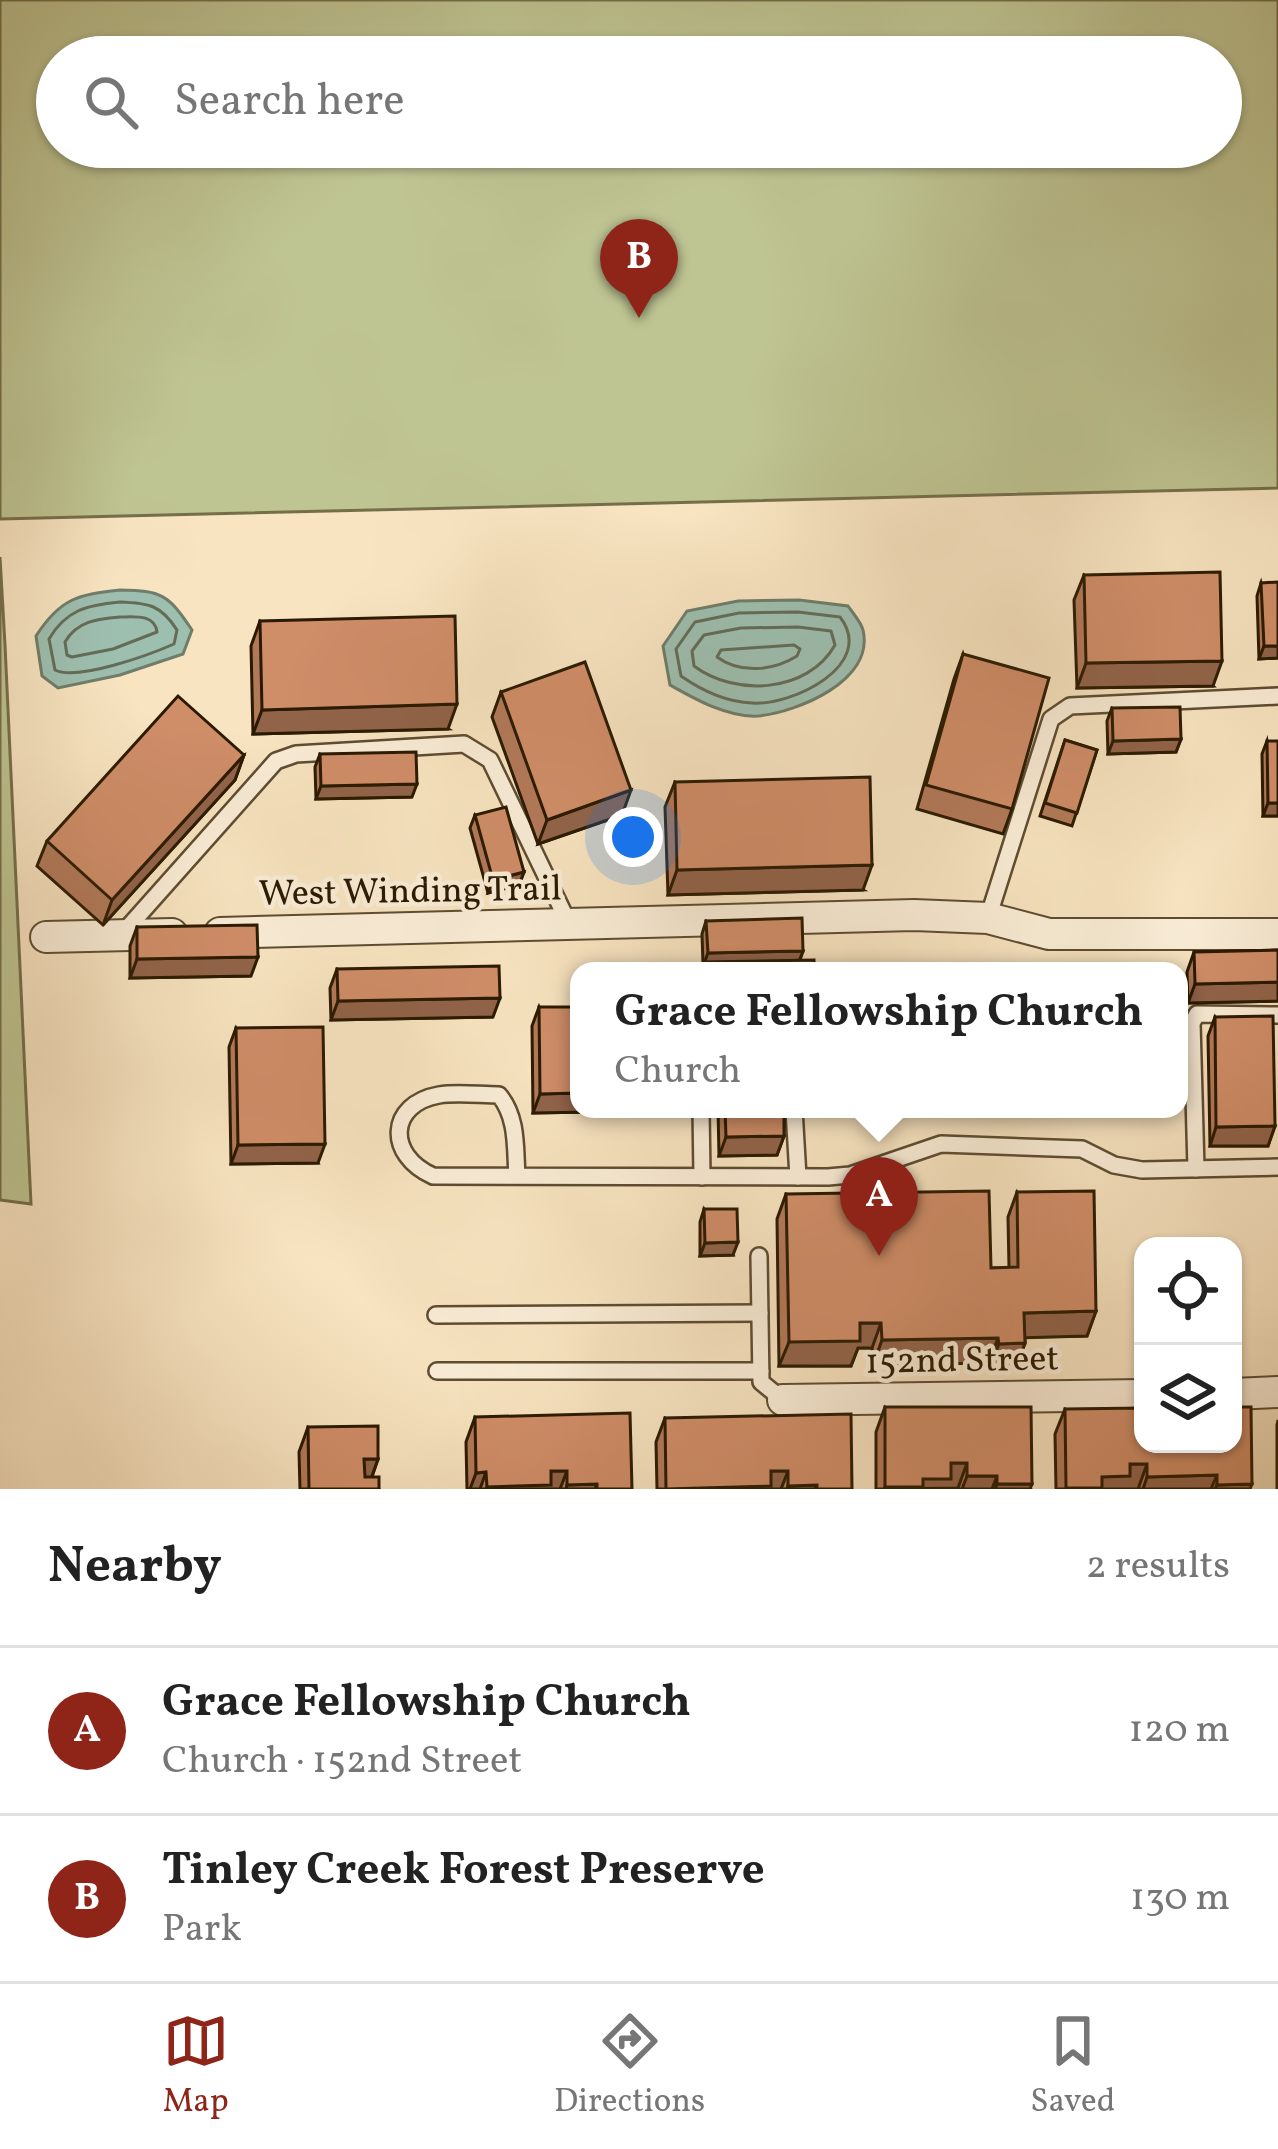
<!DOCTYPE html>
<html lang="en">
<head>
<meta charset="utf-8">
<style>
	body { margin:0; font-family:Vollkorn,serif; background:#f2f2f2; color:#222 }
	.controls { position:absolute; right:36px; bottom:36px; display:grid; overflow:hidden; border-radius:24px; box-shadow:0 3px 9px #0004 }
	.controls button { width:108px; height:108px; display:grid; place-items:center; padding:0; border:0; border-bottom:3px solid #e0e0e0; background:#fff; color:#222; font:60px sans-serif }
	.you { position:absolute; left:633px; top:837px; width:42px; height:42px; margin:-30px; border:9px solid #fff; border-radius:50%; background:#1a73e8; box-shadow:0 0 0 18px #1a73e833 }
	.badge { display:grid; place-items:center; width:78px; height:78px; border-radius:50%; background:#8f2418; color:#fff; font-size:39px; font-weight:700 }
	.pin { position:absolute; translate:-50% -99px; filter:drop-shadow(0 3px 6px #0008) }
	.pin::after { content:''; position:absolute; top:63px; width:42px; height:36px; background:inherit; clip-path:polygon(0 0,100% 0,50% 100%) }
	.popup { position:absolute; left:570px; top:962px; width:618px; height:156px; box-sizing:border-box; display:grid; place-content:center; border-radius:24px; background:#fff; filter:drop-shadow(0 3px 9px #0005); font-size:39px; white-space:nowrap; color:#767676 }
	.popup b { font-size:45px; color:#222 }
	.popup::after { content:''; position:absolute; left:50%; top:100%; margin-left:-24px; border:24px solid transparent; border-top-color:#fff }
	.list { margin:0; padding:0; list-style:none }
	h2 { display:flex; justify-content:space-between; align-items:center; height:156px; margin:0; padding:0 48px; font-size:51px }
	h2 small { font-size:39px; font-weight:400; color:#767676 }
	.list li { display:grid; grid-template-columns:78px 1fr auto; gap:36px; align-items:center; box-sizing:border-box; height:168px; padding:0 48px; border-top:3px solid #e0e0e0 }
	.list b { display:block; font-size:45px; white-space:nowrap }
	.list p { margin:0; font-size:39px; white-space:nowrap; color:#767676 }
	.list em { font-size:39px; font-style:normal; color:#767676 }
	.icon { flex:none; width:66px; height:66px; fill:none; stroke:currentColor; stroke-width:2; stroke-linecap:round; stroke-linejoin:round }
	.map { position:relative; flex:none; width:1278px; height:1489px; overflow:hidden }
	.search { position:absolute; background:#fff; box-shadow:0 3px 9px #0004; left:36px; right:36px; top:36px; height:132px; display:flex; align-items:center; gap:30px; box-sizing:border-box; padding:0 42px; border-radius:66px; color:#767676; font-size:45px }
	.sheet { height:492px; background:#fff }
	nav { display:flex; justify-content:space-around; align-items:center; box-sizing:border-box; height:168px; border-top:3px solid #e0e0e0; background:#fff; font-size:33px; color:#767676 }
	nav a { display:grid; justify-items:center; gap:6px }
	nav .on { color:#8f2418 }
	.map>svg:first-child { display:block }
	.green { fill:#bec492; stroke:#746f4a; stroke-width:3; fill-rule:evenodd }
	.water { fill:#9dbfb0; stroke:#6f7d6a; stroke-width:3 }
	.lines { fill:none; stroke-linecap:round; stroke-linejoin:round }
	.shore { stroke:#646c58; stroke-width:3 }
	.lane-casing { stroke:#5e4c31; stroke-width:20 }
	.street-casing { stroke:#5e4c31; stroke-width:34 }
	.lane { stroke:#faedd7; stroke-width:15 }
	.street { stroke:#faedd7; stroke-width:30 }
	.wall { fill:#b27959; stroke:#2b1a01; stroke-width:3 }
	.shaded-wall { fill:#916349; stroke:#2b1a01; stroke-width:3 }
	.building { fill:#cf8d68; stroke:#2b1a01; stroke-width:3 }
	.labels { text-anchor:middle; stroke-width:9; stroke-linejoin:round; paint-order:stroke }
	.street-label { font-size:36px; fill:#2b1a01; stroke:#faedd7 }
</style>
</head>
<body>
<div class="map">
<svg width="1278" height="1489" viewBox="0 0 1278 1489">
	<rect width="100%" height="100%" fill="#f8e4c1"/>
	<filter id="stains"><feTurbulence type="fractalNoise" baseFrequency=".00167" numOctaves="4"/><feColorMatrix values="0 0 0 0 .2 0 0 0 0 .09 0 0 0 0 .02 0 0 0 .5 -.17"/></filter>
	<radialGradient id="worn" r=".72"><stop offset=".6" stop-color="#630" stop-opacity="0"/><stop offset="1" stop-color="#630" stop-opacity=".3"/></radialGradient>
	<g class="green">
		<path d="M0,0H1278V488L0,519ZM1221,57V147H57V57Z"/>
		<polygon points="0,557 5,645 31,1204 0,1200"/>
	</g>
	<g class="water">
		<path d="M120,590C162,591 168,594 192,630L183,654L120,675L58,688L42,676L36,636C60,599 76,595 120,590Z"/>
		<path d="M799,600L848,606C852,612 861,622 863,630C875,681 797,712 758,716C728,718 695,699 670,685L663,646L687,611L738,601Z"/>
	</g>
	<g class="lines">
		<g class="shore">
			<path d="M120,602C149,603 161,605 177,630L174,644C149,655 78,681 55,670L49,639C66,610 87,605 120,602Z"/>
			<path d="M798,612L840,617C877,665 792,706 752,703C727,702 701,690 681,676L676,649L695,622L739,613Z"/>
			<path d="M120,617C135,617 155,614 157,632L113,649L72,657L67,655L65,642C77,621 97,619 120,617Z"/>
			<path d="M798,627L831,631L835,645C808,693 735,697 694,666L692,651L704,635L741,628Z"/>
			<path d="M794,645L800,649L797,656C773,671 740,674 717,657L721,650Z"/>
		</g>
		<defs>
			<g id="lane">
				<polyline points="988,918 1051,719 1070,706 1278,696"/>
				<polyline points="122,934 276,761 296,754 464,744 490,760 569,924"/>
				<polyline points="701,1109 702,1177"/>
				<polyline points="794,1109 798,1177"/>
				<polyline points="1196,1169 1192,1023 1197,1014 1278,1015"/>
				<path d="M517,1176C515,1148 518,1118 499,1095C480,1095 457,1092 439,1095C388,1104 386,1155 433,1176L828,1177L850,1175L941,1144L1082,1149L1114,1165L1142,1170L1278,1167"/>
				<polyline points="759,1256 761,1382 783,1400"/>
				<polyline points="436,1315 760,1313"/>
				<polyline points="437,1371 761,1371"/>
			</g>
			<g id="street">
				<polyline points="220,933 914,915 988,918 1049,934 1278,934"/>
				<polyline points="46,937 172,934"/>
				<polyline points="1233,1394 1278,1392"/>
				<polyline points="783,1400 1143,1395"/>
			</g>
		</defs>
		<use href="#lane" class="lane-casing"/>
		<use href="#street" class="street-casing"/>
		<use href="#lane" class="lane"/>
		<use href="#street" class="street"/>
	</g>
	<g class="wall">
		<polygon points="1084,575 1213,686 1077,688 1074,600"/>
		<polygon points="1261,583 1278,658 1259,659 1257,596"/>
		<polygon points="260,621 448,729 253,734 251,646"/>
		<polygon points="963,654 1012,809 1003,834 917,809 954,679"/>
		<polygon points="501,692 622,815 538,844 492,717"/>
		<polygon points="1112,708 1181,739 1176,752 1108,754 1107,721"/>
		<polygon points="1065,740 1097,750 1072,826 1040,816"/>
		<polygon points="1267,741 1278,816 1263,816 1262,754"/>
		<polygon points="320,754 412,797 316,799 315,767"/>
		<polygon points="244,755 235,780 103,925 37,866 47,841"/>
		<polygon points="675,782 863,890 668,895 665,807"/>
		<polygon points="475,815 524,872 519,885 488,893 470,828"/>
		<polygon points="706,921 803,951 800,960 814,971 700,971 703,964 702,934"/>
		<polygon points="137,927 251,976 130,978 130,946"/>
		<polygon points="1278,950 1278,1001 1188,1003 1187,972 1194,952"/>
		<polygon points="337,969 493,1017 331,1020 330,988"/>
		<polygon points="539,1007 579,1109 652,1109 651,1111 533,1113 532,1026"/>
		<polygon points="1215,1017 1275,1126 1268,1146 1210,1146 1208,1036"/>
		<polygon points="236,1028 318,1163 231,1164 229,1047"/>
		<polygon points="718,1109 784,1109 784,1136 777,1155 719,1156"/>
		<polygon points="1017,1192 1096,1311 1087,1336 1025,1337 1025,1343 1016,1368 989,1369 989,1363 873,1365 872,1348 858,1348 851,1366 779,1366 777,1219 786,1194 991,1268 1009,1268 1008,1217"/>
		<polygon points="704,1209 733,1255 700,1256 700,1222"/>
		<polygon points="885,1407 1030,1489 876,1489 876,1432"/>
		<polygon points="1065,1409 1250,1489 1056,1489 1055,1434"/>
		<polygon points="475,1417 632,1489 467,1489 466,1442"/>
		<polygon points="665,1418 852,1489 657,1489 656,1442"/>
		<polygon points="1278,1420 1278,1489 1277,1489 1277,1425"/>
		<polygon points="308,1427 378,1459 372,1477 379,1489 300,1489 299,1452"/>
	</g>
	<g class="shaded-wall">
		<polygon points="1264,646 1278,646 1278,658 1259,659"/>
		<polygon points="1222,661 1213,686 1077,688 1086,663"/>
		<polygon points="457,704 448,729 253,734 262,710"/>
		<polygon points="1181,739 1176,752 1108,754 1113,741"/>
		<polygon points="244,755 235,780 103,925 112,900"/>
		<polygon points="417,784 412,797 316,799 321,786"/>
		<polygon points="631,790 622,815 538,844 547,820"/>
		<polygon points="1268,803 1278,803 1278,816 1263,816"/>
		<polygon points="872,865 863,890 668,895 677,870"/>
		<polygon points="524,872 519,885 488,893 493,880"/>
		<polygon points="803,951 798,964 703,966 708,953"/>
		<polygon points="258,957 251,976 130,978 137,959"/>
		<polygon points="1278,982 1278,1001 1188,1003 1195,984"/>
		<polygon points="500,998 493,1017 331,1020 338,1001"/>
		<polygon points="579,1093 579,1109 652,1109 651,1111 533,1113 540,1094"/>
		<polygon points="1275,1126 1268,1146 1210,1146 1216,1127"/>
		<polygon points="784,1136 777,1155 719,1156 726,1137"/>
		<polygon points="325,1144 318,1163 231,1164 238,1145"/>
		<polygon points="738,1242 733,1255 700,1256 705,1243"/>
		<polygon points="1096,1311 1087,1336 1015,1338 1024,1313"/>
		<polygon points="860,1323 881,1323 872,1348 858,1348 851,1366 779,1366 789,1342"/>
		<polygon points="998,1338 989,1363 873,1365 882,1340"/>
		<polygon points="1025,1343 1016,1368 989,1369 999,1344"/>
		<polygon points="364,1459 378,1459 369,1484 355,1484"/>
		<polygon points="951,1463 967,1463 958,1488 884,1489 885,1487 923,1479"/>
		<polygon points="1130,1464 1147,1464 1138,1489 1065,1489"/>
		<polygon points="551,1471 567,1471 560,1489 486,1489 487,1487"/>
		<polygon points="771,1471 788,1471 781,1489 701,1489"/>
		<polygon points="486,1472 480,1489 470,1489 476,1473"/>
		<polygon points="1217,1475 1211,1489 1143,1489 1147,1477"/>
		<polygon points="967,1476 997,1476 992,1489 962,1489"/>
		<polygon points="597,1484 595,1489 566,1489 567,1485"/>
		<polygon points="997,1484 1032,1484 1030,1489 995,1489"/>
		<polygon points="1252,1484 1250,1489 1215,1489 1217,1485"/>
		<polygon points="817,1485 815,1489 787,1489 788,1486"/>
	</g>
	<g class="building">
		<polygon points="1220,572 1222,661 1086,663 1084,575"/>
		<polygon points="1278,582 1278,646 1264,646 1261,583"/>
		<polygon points="455,616 457,704 262,710 260,621"/>
		<polygon points="963,654 1049,678 1012,809 926,785"/>
		<polygon points="585,662 631,790 547,820 501,692"/>
		<polygon points="178,696 244,755 112,900 47,841"/>
		<polygon points="1180,707 1181,739 1113,741 1112,708"/>
		<polygon points="1065,740 1097,750 1077,813 1045,803"/>
		<polygon points="1267,741 1278,741 1278,803 1268,803"/>
		<polygon points="416,752 417,784 321,786 320,754"/>
		<polygon points="870,777 872,865 677,870 675,782"/>
		<polygon points="506,807 524,872 493,880 475,815"/>
		<polygon points="802,918 803,951 708,953 706,921"/>
		<polygon points="257,925 258,957 137,959 137,927"/>
		<polygon points="1278,950 1278,982 1195,984 1194,952"/>
		<polygon points="814,960 814,971 704,971 704,962"/>
		<polygon points="499,966 500,998 338,1001 337,969"/>
		<polygon points="539,1007 579,1007 579,1093 540,1094"/>
		<polygon points="1273,1016 1275,1126 1216,1127 1215,1017"/>
		<polygon points="323,1027 325,1144 238,1145 236,1028"/>
		<polygon points="725,1109 784,1109 784,1136 726,1137"/>
		<polygon points="989,1191 991,1268 1018,1267 1017,1192 1094,1191 1096,1311 1024,1313 1025,1343 999,1344 998,1338 882,1340 881,1323 860,1323 860,1341 789,1342 786,1194"/>
		<polygon points="704,1209 737,1209 738,1242 705,1243"/>
		<polygon points="885,1407 1031,1407 1032,1484 997,1484 997,1476 967,1476 967,1463 951,1463 951,1479 923,1479 923,1487 885,1487"/>
		<polygon points="1233,1407 1251,1407 1252,1484 1217,1485 1217,1475 1147,1477 1147,1464 1130,1464 1130,1476 1102,1477 1102,1488 1066,1488 1065,1409 1143,1408 1143,1444 1233,1444"/>
		<polygon points="630,1413 632,1489 597,1489 597,1484 567,1485 567,1471 551,1471 551,1485 487,1487 486,1472 476,1473 475,1417"/>
		<polygon points="851,1414 852,1489 817,1489 817,1485 788,1486 788,1471 771,1471 771,1486 666,1489 665,1418"/>
		<polygon points="378,1426 378,1459 364,1459 365,1477 379,1477 379,1489 309,1489 308,1427"/>
	</g>
	<g class="labels">
		<g class="street-label">
			<text transform="translate(410 889) rotate(-1)" y="13">West Winding Trail</text>
			<text transform="translate(962 1358) rotate(-1)" y="13">152nd Street</text>
		</g>
	</g>
	<rect width="100%" height="100%" filter="url(#stains)"/>
	<rect width="100%" height="100%" fill="url(#worn)"/>
</svg>
<div class="controls">
<button><svg class="icon" aria-label="locate" viewBox="0 0 24 24"><circle cx="12" cy="12" r="6"/><path d="M12 2v4M12 18v4M2 12h4M18 12h4"/></svg></button>
<button><svg class="icon" aria-label="layers" viewBox="0 0 24 24"><path d="M12 4l9 5-9 5-9-5zM3 14l9 5 9-5"/></svg></button>
</div>
<div class="you"></div>
<div class="pin badge" style="left:879px;top:1256px">A</div>
<div class="popup"><b>Grace Fellowship Church</b>Church</div>
<div class="pin badge" style="left:639px;top:318px">B</div>
<div class="search"><svg class="icon" aria-label="search" viewBox="0 0 24 24"><circle cx="10" cy="10" r="6"/><path d="M15 15l6 6"/></svg>Search here</div>
</div>
<section class="sheet">
<h2>Nearby<small>2 results</small></h2>
<ul class="list">
<li><span class="badge">A</span><div><b>Grace Fellowship Church</b><p>Church · 152nd Street</p></div><em>120 m</em></li>
<li><span class="badge">B</span><div><b>Tinley Creek Forest Preserve</b><p>Park</p></div><em>130 m</em></li>
</ul>
</section>
<nav>
<a class="on"><svg class="icon" aria-label="map" viewBox="0 0 24 24"><path d="M3 6l6-2 6 2 6-2v14l-6 2-6-2-6 2zM9 4v14M15 6v14"/></svg>Map</a>
<a><svg class="icon" aria-label="directions" viewBox="0 0 24 24"><path d="M12 3l9 9-9 9-9-9zM9 14v-3h6M13 9l2 2-2 2"/></svg>Directions</a>
<a><svg class="icon" aria-label="saved" viewBox="0 0 24 24"><path d="M7 4h10v16l-5-4-5 4z"/></svg>Saved</a>
</nav>
</body>
</html>
